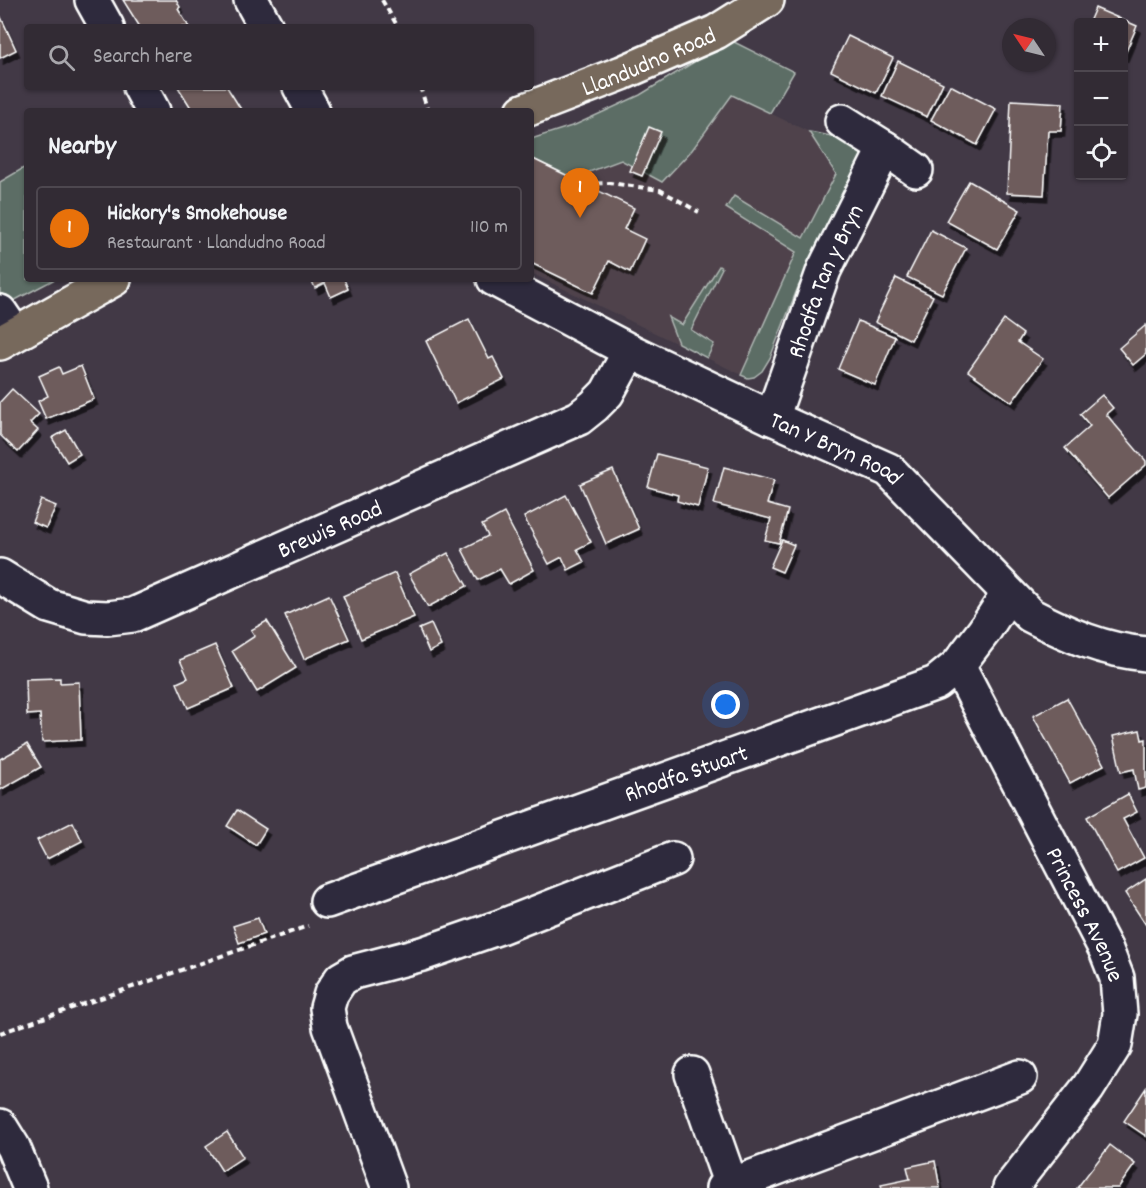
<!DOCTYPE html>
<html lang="en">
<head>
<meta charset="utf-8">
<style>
	body { margin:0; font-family:Dekko,sans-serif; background:#3d3740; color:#f1f3f6 }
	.controls { position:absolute; right:18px; top:18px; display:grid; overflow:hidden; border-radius:6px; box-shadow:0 2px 4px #0004 }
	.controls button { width:54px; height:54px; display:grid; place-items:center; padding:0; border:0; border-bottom:2px solid #4d474f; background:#322b34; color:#f1f3f6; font:30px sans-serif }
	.compass { position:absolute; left:1002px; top:18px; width:54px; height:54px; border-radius:50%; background:#322b34; box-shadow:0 2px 4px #0004; rotate:305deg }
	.you { position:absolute; left:726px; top:705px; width:21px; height:21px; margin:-15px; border:4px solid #fff; border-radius:50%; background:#1a73e8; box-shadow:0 0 0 9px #1a73e833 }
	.badge { display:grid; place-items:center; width:39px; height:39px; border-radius:50%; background:#95b2f1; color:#fff; font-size:20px; font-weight:700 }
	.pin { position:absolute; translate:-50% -50px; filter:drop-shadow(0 2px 3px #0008) }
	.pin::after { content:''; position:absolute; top:32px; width:21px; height:18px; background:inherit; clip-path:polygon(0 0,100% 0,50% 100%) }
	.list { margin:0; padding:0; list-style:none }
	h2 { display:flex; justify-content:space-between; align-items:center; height:78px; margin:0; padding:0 24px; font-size:26px }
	h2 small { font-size:20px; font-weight:400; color:#a8a7ac }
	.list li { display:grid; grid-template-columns:39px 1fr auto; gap:18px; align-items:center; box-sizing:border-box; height:84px; margin:0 12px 12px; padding:0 12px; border:2px solid #4d474f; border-radius:6px }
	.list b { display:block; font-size:22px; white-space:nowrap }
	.list p { margin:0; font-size:20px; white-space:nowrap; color:#a8a7ac }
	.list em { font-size:20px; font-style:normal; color:#a8a7ac }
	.icon { flex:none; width:33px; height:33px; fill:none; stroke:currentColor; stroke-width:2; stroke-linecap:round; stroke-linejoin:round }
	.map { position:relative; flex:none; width:1146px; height:1188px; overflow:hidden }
	.search { position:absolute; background:#322b34; box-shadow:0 2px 4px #0004; left:24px; top:24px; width:510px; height:66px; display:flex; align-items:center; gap:15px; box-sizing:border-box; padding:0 21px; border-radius:6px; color:#a8a7ac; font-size:22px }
	.panel { position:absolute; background:#322b34; box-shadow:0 2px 4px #0004; left:24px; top:108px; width:510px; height:174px; border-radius:6px }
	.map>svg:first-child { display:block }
	.built { fill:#4f434c }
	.green { fill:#5c6d65; stroke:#aeb6b2; stroke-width:1.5 }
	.building { fill:#6e5b5b; stroke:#fff; stroke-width:1.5; filter:url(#shadow) }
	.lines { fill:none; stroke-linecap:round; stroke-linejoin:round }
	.minor-casing { stroke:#fff; stroke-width:38 }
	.major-casing { stroke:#fff; stroke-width:38 }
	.path { stroke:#fff; stroke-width:4; stroke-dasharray:6 4.5; stroke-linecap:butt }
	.minor { stroke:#2f2a3d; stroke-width:33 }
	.major { stroke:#77695c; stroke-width:33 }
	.labels { text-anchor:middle; stroke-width:6; stroke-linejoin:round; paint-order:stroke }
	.street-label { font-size:24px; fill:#fff; stroke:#2f2a3d }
</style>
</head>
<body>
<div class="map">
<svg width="1146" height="1188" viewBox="0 0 1146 1188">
	<defs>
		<filter id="shadow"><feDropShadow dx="3.5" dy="6" stdDeviation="0" flood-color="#0009"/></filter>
	</defs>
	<rect width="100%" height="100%" fill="#423946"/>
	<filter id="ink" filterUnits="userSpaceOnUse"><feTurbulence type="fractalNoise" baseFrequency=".0167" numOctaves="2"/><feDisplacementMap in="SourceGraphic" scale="12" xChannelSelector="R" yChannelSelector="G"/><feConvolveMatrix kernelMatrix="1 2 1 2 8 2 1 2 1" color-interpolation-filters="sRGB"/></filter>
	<g filter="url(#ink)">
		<polygon class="built" points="730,40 732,95 809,132 842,184 748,378 531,273 531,138 575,125 640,95"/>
		<g class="green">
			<polygon points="730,40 794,72 770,113 732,95 692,150 662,182 621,160 573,178 531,158 531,139 575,125 640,95"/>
			<path d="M809,132C824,135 849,137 860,150C862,152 863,155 864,158L798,287L770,358L762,371L754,377L748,378L741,375L796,252L726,208L734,196L803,238L836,174Z"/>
			<polygon points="27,166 27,279 55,279 0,308 0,182"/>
			<polygon points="719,266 722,268 691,330 714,344 707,358 678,343 668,317 682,325"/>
		</g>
		<g class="building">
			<polygon points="123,0 176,0 180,7 178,9 189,27 140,27"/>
			<polygon points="1095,8 1137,26 1124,56 1124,22 1089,22"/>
			<polygon points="0,15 16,50 0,58"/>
			<polygon points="848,36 893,58 876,93 831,71"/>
			<polygon points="898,61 943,83 927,117 882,96"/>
			<polygon points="950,85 996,109 977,145 931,120"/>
			<polygon points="178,87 227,87 242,111 193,111"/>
			<polygon points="1011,100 1063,103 1061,131 1048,131 1044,195 1007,193"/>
			<polygon points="649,127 661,132 642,176 630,171"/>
			<polygon points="531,158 634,208 624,229 645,239 630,272 609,261 593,293 531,263"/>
			<polygon points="969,181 1020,210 997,249 946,221"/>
			<polygon points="931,230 966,248 942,294 907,277"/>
			<polygon points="896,278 933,296 911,340 875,322"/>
			<polygon points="311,279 344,279 348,289 331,297 325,283 315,288"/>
			<polygon points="469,319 489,359 493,357 504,379 456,403 426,341"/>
			<polygon points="1004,320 1023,334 1018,342 1043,359 1012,402 968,371"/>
			<polygon points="858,321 895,337 875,385 838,369"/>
			<polygon points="1146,325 1146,354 1133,365 1119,348"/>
			<polygon points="81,366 94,399 46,419 38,401 48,396 39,376 59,367 62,374"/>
			<polygon points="12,389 39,414 30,423 38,430 18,452 0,435 0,402"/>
			<polygon points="1102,395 1113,408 1106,414 1146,461 1146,465 1108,498 1065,448 1090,426 1080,414"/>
			<polygon points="66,430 80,454 67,462 52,438"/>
			<polygon points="657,454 708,467 698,507 677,501 678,495 648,487"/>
			<polygon points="724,467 774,480 767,504 788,510 779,543 765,540 771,519 714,504"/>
			<polygon points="613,470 639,529 606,544 580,484"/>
			<polygon points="566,495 591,542 577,549 584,562 568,570 562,557 549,564 524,517"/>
			<polygon points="41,500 56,506 46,528 32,522"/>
			<polygon points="504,513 534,570 509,584 500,569 478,580 462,549 488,536 482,525"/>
			<polygon points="782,540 794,545 782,572 770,567"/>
			<polygon points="448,553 467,586 428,607 409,574"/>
			<polygon points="395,573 414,617 361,639 343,596"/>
			<polygon points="329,595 349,639 304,659 285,615"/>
			<polygon points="267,621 296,668 257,692 232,651 255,636 251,630"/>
			<polygon points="431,624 441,646 429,652 419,629"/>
			<polygon points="215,645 234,688 188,708 177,683 188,678 180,660"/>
			<polygon points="60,678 60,683 79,682 81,740 42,742 40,714 27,715 26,679"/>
			<polygon points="1067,698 1104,765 1070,783 1033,716"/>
			<polygon points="1140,730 1142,740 1146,739 1146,788 1138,790 1134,769 1121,772 1113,736"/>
			<polygon points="27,744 41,767 0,790 0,759"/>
			<polygon points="1128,794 1137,812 1123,819 1144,858 1117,873 1087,817"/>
			<polygon points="237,810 266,829 256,845 227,826"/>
			<polygon points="73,822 82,841 47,859 37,840"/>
			<polygon points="1146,879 1146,925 1125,893"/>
			<polygon points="258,918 264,934 239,943 233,926"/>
			<polygon points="1146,1088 1146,1136 1124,1121"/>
			<polygon points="227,1132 243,1157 222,1171 206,1146"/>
			<polygon points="1110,1145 1135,1164 1118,1188 1077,1188"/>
			<polygon points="935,1161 940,1188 882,1188 881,1185 910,1179 907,1167"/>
		</g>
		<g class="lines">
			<defs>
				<g id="minor">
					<polyline points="92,0 107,27"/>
					<polyline points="251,0 266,27"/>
					<polyline points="140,87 153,111"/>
					<polyline points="300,87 313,111"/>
					<polyline points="842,121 885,148 916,170"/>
					<path id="s1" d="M494,279L630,351L772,418L889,470L1030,615C1069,635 1102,650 1146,654"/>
					<polyline points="0,312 15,334"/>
					<path id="s2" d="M772,418L824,270L885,148"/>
					<path id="s3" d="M0,576L49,606L86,617L108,618L133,615L579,418L594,406L607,393L630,351"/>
					<path id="s4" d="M958,665L1106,950L1117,978L1120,1014L1115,1045L1088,1088L1010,1188"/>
					<path id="s5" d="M327,901L936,683L958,665L984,631L1008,594"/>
					<polyline points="692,1074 731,1185"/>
					<polyline points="0,1126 13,1147 30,1188"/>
					<polyline points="389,1188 330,1027 327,1008 331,994 341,979 353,972 422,954 500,927 673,859"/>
					<polyline points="723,1188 1020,1077"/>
				</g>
				<g id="major">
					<path id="s6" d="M523,111L622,73L716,32L767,0"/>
					<polyline points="0,343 114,279"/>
				</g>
			</defs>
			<use href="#minor" class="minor-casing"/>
			<use href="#major" class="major-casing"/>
			<g class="path">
				<polyline points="382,0 398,27"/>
				<polyline points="420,87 428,111"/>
				<polyline points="586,184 610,183 660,190 699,212"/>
				<polyline points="0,1033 308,926"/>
			</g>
			<use href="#minor" class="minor"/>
			<use href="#major" class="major"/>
		</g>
	</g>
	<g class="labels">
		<g class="street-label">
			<text dy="8" stroke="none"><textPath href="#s6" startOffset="135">Llandudno Road</textPath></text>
			<text dy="8" stroke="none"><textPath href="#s2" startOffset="147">Rhodfa Tan y Bryn</textPath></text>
			<text dy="8" stroke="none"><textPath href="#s1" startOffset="382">Tan Y Bryn Road</textPath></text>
			<text dy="8" stroke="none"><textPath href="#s3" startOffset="358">Brewis Road</textPath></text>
			<text dy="8" stroke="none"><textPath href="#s5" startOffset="381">Rhodfa Stuart</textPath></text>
			<text dy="8" stroke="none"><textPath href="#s4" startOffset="280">Princess Avenue</textPath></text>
		</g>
	</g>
</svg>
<div class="controls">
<button>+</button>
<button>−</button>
<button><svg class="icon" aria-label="locate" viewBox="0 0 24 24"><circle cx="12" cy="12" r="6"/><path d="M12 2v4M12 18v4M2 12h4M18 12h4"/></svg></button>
</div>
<svg class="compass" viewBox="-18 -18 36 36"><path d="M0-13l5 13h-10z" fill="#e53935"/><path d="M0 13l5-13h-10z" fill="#a8a7ac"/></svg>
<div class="you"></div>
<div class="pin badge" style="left:580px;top:218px;background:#e8710a">1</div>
<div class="search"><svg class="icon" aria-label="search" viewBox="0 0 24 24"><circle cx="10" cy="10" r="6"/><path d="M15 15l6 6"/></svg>Search here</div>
<section class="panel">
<h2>Nearby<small></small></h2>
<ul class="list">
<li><span class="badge" style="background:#e8710a">1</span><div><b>Hickory's Smokehouse</b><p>Restaurant · Llandudno Road</p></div><em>110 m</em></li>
</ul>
</section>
</div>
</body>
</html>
